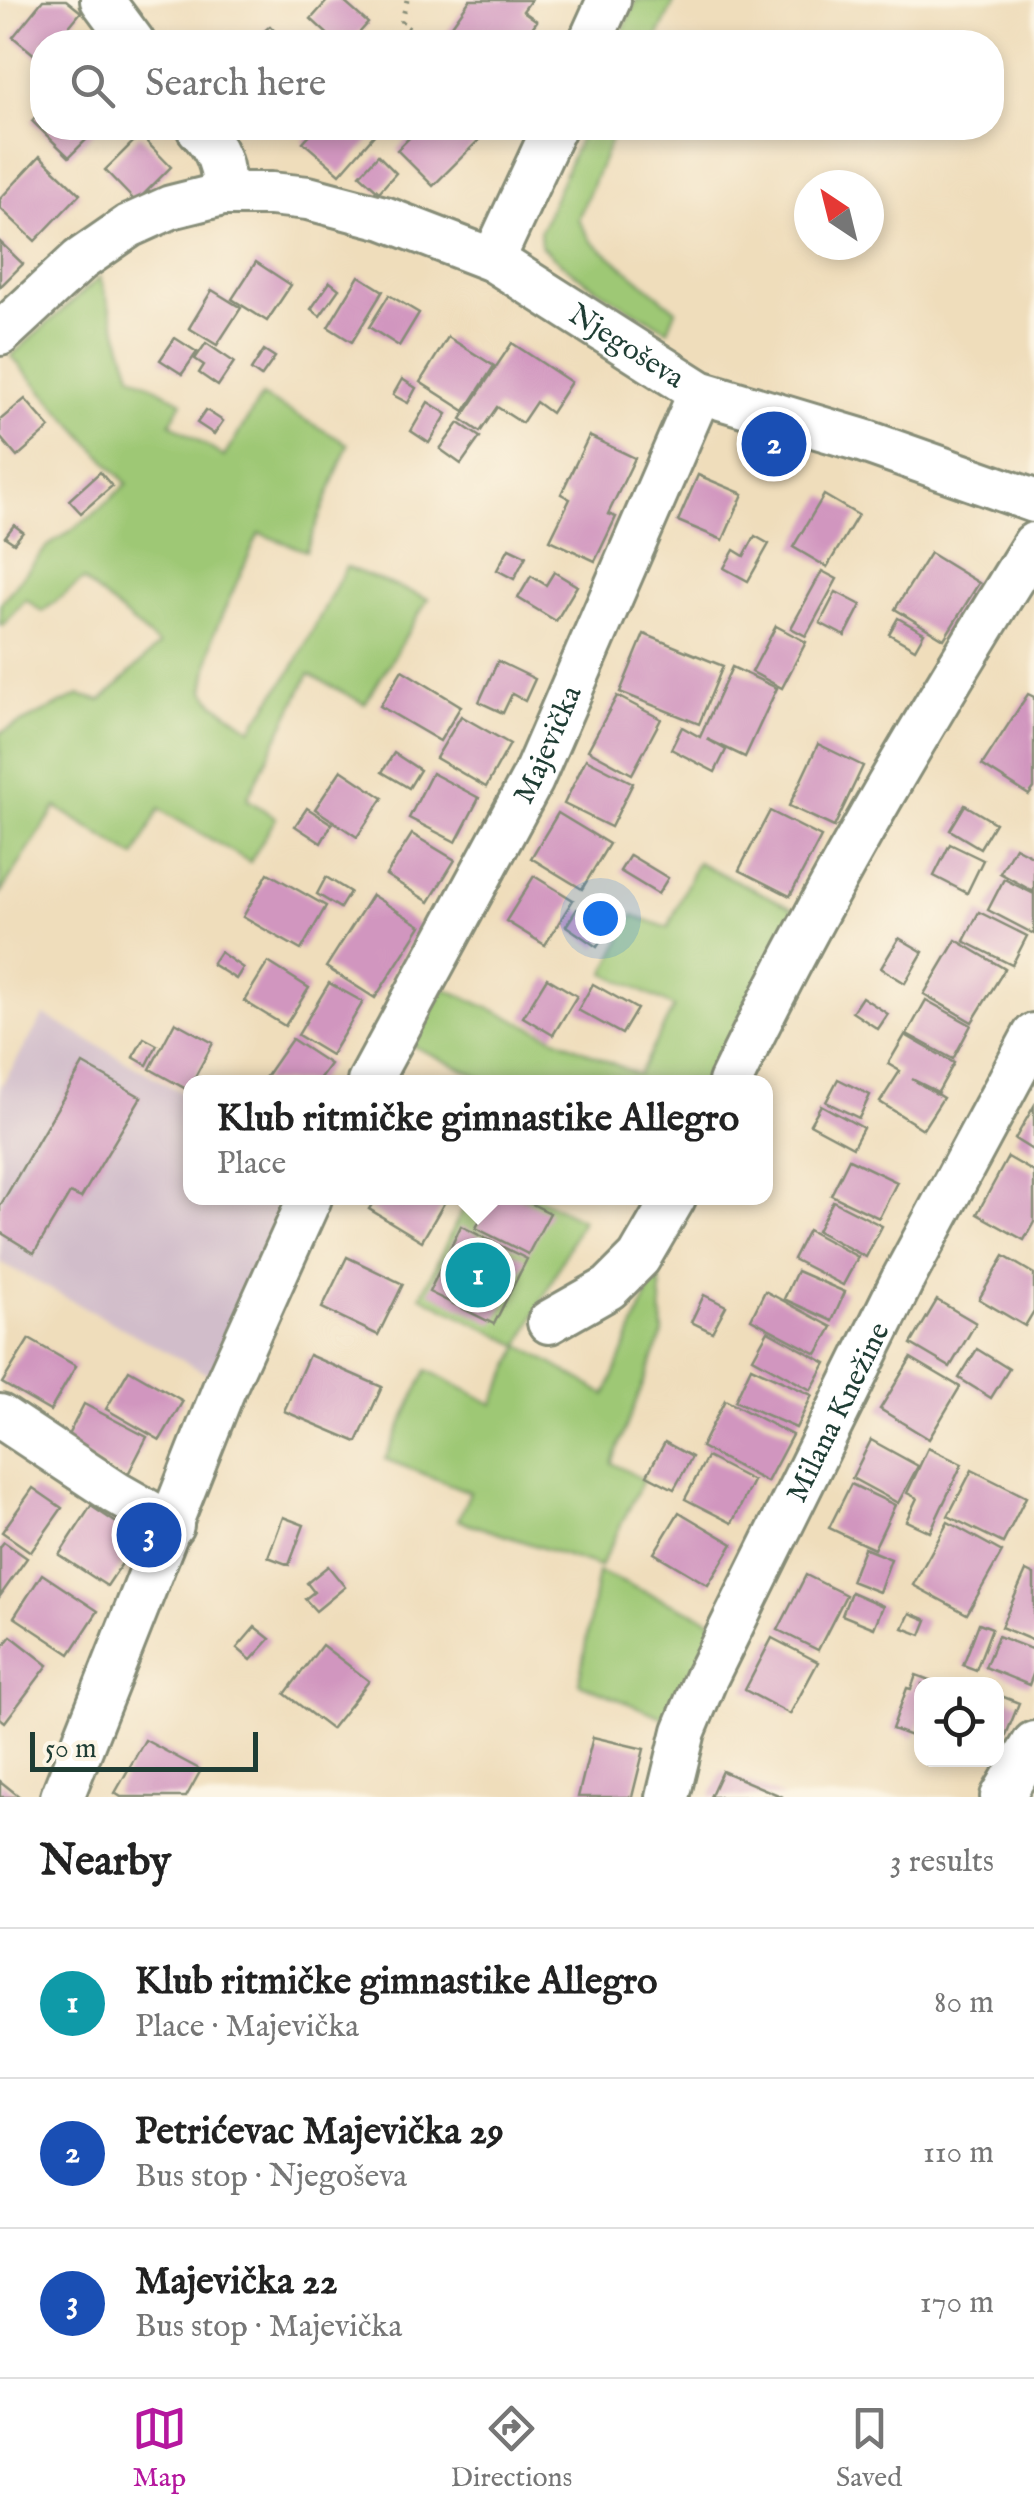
<!DOCTYPE html>
<html lang="en">
<head>
<meta charset="utf-8">
<style>
	body { margin:0; font-family:"IM FELL English",serif; background:#f6f6f6; color:#222 }
	.controls { position:absolute; right:30px; bottom:30px; display:grid; overflow:hidden; border-radius:20px; box-shadow:0 5px 15px #0003 }
	.controls button { width:90px; height:90px; display:grid; place-items:center; padding:0; border:0; border-bottom:2px solid #e0e0e0; background:#fff; color:#222; font:50px sans-serif }
	.compass { position:absolute; left:794px; top:170px; width:90px; height:90px; border-radius:50%; background:#fff; box-shadow:0 5px 15px #0003; rotate:325deg }
	.scale { position:absolute; left:30px; bottom:25px; width:228px; box-sizing:border-box; padding-left:10px; border:5px solid #1f3d34; border-top:0; font-size:28px; line-height:35px; white-space:nowrap; color:#1f3d34; -webkit-text-stroke:8px #fcf5e5; paint-order:stroke }
	.you { position:absolute; left:600px; top:918px; width:35px; height:35px; margin:-25px; border:8px solid #fff; border-radius:50%; background:#1a73e8; box-shadow:0 0 0 15px #1a73e833 }
	.badge { display:grid; place-items:center; width:65px; height:65px; border-radius:50%; background:#b5179e; color:#fff; font-size:32px; font-weight:700 }
	.pin { position:absolute; translate:-50% -50%; border:5px solid #fff; box-shadow:0 2px 10px #0006 }
	.popup { position:absolute; left:183px; top:1075px; width:590px; height:130px; box-sizing:border-box; display:grid; place-content:center; border-radius:20px; background:#fff; filter:drop-shadow(0 2px 8px #0005); font-size:32px; white-space:nowrap; color:#767676 }
	.popup b { font-size:38px; color:#222 }
	.popup::after { content:''; position:absolute; left:50%; top:100%; margin-left:-20px; border:20px solid transparent; border-top-color:#fff }
	.list { margin:0; padding:0; list-style:none }
	h2 { display:flex; justify-content:space-between; align-items:center; height:130px; margin:0; padding:0 40px; font-size:42px }
	h2 small { font-size:32px; font-weight:400; color:#767676 }
	.list li { display:grid; grid-template-columns:65px 1fr auto; gap:30px; align-items:center; box-sizing:border-box; height:150px; padding:0 40px; border-top:2px solid #e0e0e0 }
	.list b { display:block; font-size:38px; white-space:nowrap }
	.list p { margin:0; font-size:32px; white-space:nowrap; color:#767676 }
	.list em { font-size:32px; font-style:normal; color:#767676 }
	.icon { flex:none; width:55px; height:55px; fill:none; stroke:currentColor; stroke-width:2; stroke-linecap:round; stroke-linejoin:round }
	.map { position:relative; flex:none; width:1034px; height:1797px; overflow:hidden }
	.search { position:absolute; background:#fff; box-shadow:0 5px 15px #0003; left:30px; right:30px; top:30px; height:110px; display:flex; align-items:center; gap:25px; box-sizing:border-box; padding:0 35px; border-radius:40px; color:#767676; font-size:38px }
	.sheet { height:580px; background:#fff }
	nav { display:flex; justify-content:space-around; align-items:center; box-sizing:border-box; height:140px; border-top:2px solid #e0e0e0; background:#fff; font-size:28px; color:#767676 }
	nav a { display:grid; justify-items:center; gap:5px }
	nav .on { color:#b5179e }
	.map>svg:first-child { display:block }
	.industrial { fill:#d1bdca }
	.green { fill:#9ec875; stroke:#5e8254; stroke-width:2.5 }
	.building { fill:#d196bf }
	.lines { fill:none; stroke-linecap:round; stroke-linejoin:round }
	.minor-casing { stroke:#878d78; stroke-width:48 }
	.path { stroke:#878d78; stroke-width:5; stroke-dasharray:2.5 8; stroke-linecap:butt }
	.minor { stroke:#fff; stroke-width:42 }
	.labels { text-anchor:middle; stroke-width:10; stroke-linejoin:round; paint-order:stroke }
	.street-label { font-size:30px; fill:#1f3d34; stroke:#fcf5e5 }
</style>
</head>
<body>
<div class="map">
<svg width="1034" height="1797" viewBox="0 0 1034 1797">
	<rect width="100%" height="100%" fill="#fcf5e5"/>
	<filter id="ink" filterUnits="userSpaceOnUse"><feTurbulence type="fractalNoise" baseFrequency=".01" numOctaves="2"/><feDisplacementMap in="SourceGraphic" scale="20" xChannelSelector="R" yChannelSelector="G"/><feConvolveMatrix kernelMatrix="1 2 1 2 8 2 1 2 1" color-interpolation-filters="sRGB"/></filter>
	<filter id="wash" filterUnits="userSpaceOnUse"><feTurbulence type="fractalNoise" baseFrequency=".0048" numOctaves="4" result="noise"/><feDisplacementMap in="SourceGraphic" scale="40" xChannelSelector="R" yChannelSelector="G"/><feGaussianBlur stdDeviation="2.25" result="paint"/><feColorMatrix in="noise" values="0 0 0 0 0 0 0 0 0 0 0 0 0 0 0 0 0 1.4 0 .05"/><feComposite in="paint" operator="in"/></filter>
	<g filter="url(#wash)">
		<rect width="100%" height="100%" fill="#efddbb"/>
		<polygon class="industrial" points="44,1015 190,1097 190,1198 297,1198 213,1377 0,1262 0,1088"/>
		<g class="green">
			<polygon points="636,0 675,0 655,42 618,42"/>
			<path d="M584,128H616L578,219L591,241L676,310L668,330C623,305 579,281 541,246L540,232Z"/>
			<polygon points="100,277 131,374 182,402 170,423 224,457 262,396 348,444 306,551 259,533 214,633 204,690 214,703 251,729 293,668 346,567 428,599 365,704 309,674 247,799 276,818 250,862 159,809 135,857 56,807 0,894 0,733 79,695 101,701 159,645 83,580 42,612 26,599 2,626 0,624 0,604 47,547 92,516 127,484 11,356"/>
			<polygon points="697,862 805,914 717,1082 490,1082 413,1046 444,988 638,1075 674,1007 605,973 633,915 668,928"/>
			<polygon points="468,1198 538,1198 582,1220 520,1345 606,1395 659,1266 663,1333 612,1463 643,1480 600,1567 458,1520 470,1492 385,1459 427,1370 493,1404 520,1346 421,1296"/>
			<polygon points="598,1572 718,1623 674,1722 579,1683"/>
		</g>
		<g id="blocks">
			<g class="building">
				<polygon points="43,0 66,0 81,12 56,42 42,42 42,61 13,37"/>
				<polygon points="328,0 342,0 368,23 351,42 336,42 311,19"/>
				<polygon points="470,0 531,0 523,11 537,21 522,42 449,42 443,38"/>
				<polygon points="270,26 285,42 252,42"/>
				<polygon points="42,109 42,128 98,128 69,157 32,121"/>
				<polygon points="316,128 366,128 374,135 340,174 303,142"/>
				<polygon points="419,128 469,128 480,139 433,186 397,150"/>
				<polygon points="140,135 171,167 136,202 105,170"/>
				<polygon points="378,155 396,173 379,192 360,175"/>
				<polygon points="40,156 80,194 35,241 0,208 0,199"/>
				<polygon points="0,242 23,264 0,287"/>
				<polygon points="256,262 291,285 267,321 232,299"/>
				<polygon points="359,276 383,291 352,342 328,327"/>
				<polygon points="330,282 339,289 320,316 311,309"/>
				<polygon points="212,290 241,308 217,345 189,328"/>
				<polygon points="389,295 419,313 399,346 369,327"/>
				<polygon points="448,337 494,366 465,411 420,382"/>
				<polygon points="175,338 197,352 182,374 160,360"/>
				<polygon points="206,343 234,362 218,386 199,373 204,365 195,359"/>
				<polygon points="512,343 571,382 551,413 536,402 522,423 497,407 480,432 461,419"/>
				<polygon points="264,350 275,357 261,377 251,370"/>
				<polygon points="402,379 416,388 408,403 393,395"/>
				<polygon points="25,399 50,428 17,457 0,437 0,420"/>
				<polygon points="428,402 447,414 429,443 411,431"/>
				<polygon points="206,410 223,421 214,434 197,423"/>
				<polygon points="459,423 480,437 461,464 440,449"/>
				<polygon points="589,436 635,458 608,514 616,517 595,561 550,540 570,499 561,494"/>
				<polygon points="100,472 112,486 81,513 69,500"/>
				<polygon points="698,475 743,494 723,540 678,521"/>
				<polygon points="824,495 858,515 827,567 793,547"/>
				<polygon points="14,525 23,532 14,543 5,537"/>
				<polygon points="755,536 769,544 748,581 724,568 734,550 744,556"/>
				<polygon points="509,548 526,556 514,579 497,570"/>
				<polygon points="930,553 979,583 944,639 895,609"/>
				<polygon points="822,571 837,579 806,636 791,628"/>
				<polygon points="554,572 577,586 556,621 518,598 531,576 546,585"/>
				<polygon points="836,592 861,605 845,636 820,623"/>
				<polygon points="898,618 924,633 915,649 889,634"/>
				<polygon points="776,626 806,642 782,688 752,672"/>
				<polygon points="644,634 723,666 699,724 620,692"/>
				<polygon points="498,661 535,679 525,701 512,694 503,713 479,702"/>
				<polygon points="732,667 777,688 745,757 707,739 726,750 715,772 671,749 682,727 700,737"/>
				<polygon points="402,670 461,706 440,741 380,706"/>
				<polygon points="1028,694 1034,697 1034,788 1029,795 982,765"/>
				<polygon points="617,696 661,719 632,774 588,750"/>
				<polygon points="461,716 510,744 486,787 436,758"/>
				<polygon points="818,744 863,766 834,827 789,806"/>
				<polygon points="394,753 420,770 409,788 382,772"/>
				<polygon points="586,759 633,783 611,827 564,804"/>
				<polygon points="341,770 383,798 357,837 315,809"/>
				<polygon points="432,773 479,798 456,842 409,818"/>
				<polygon points="965,805 995,823 980,848 950,830"/>
				<polygon points="307,808 332,824 321,843 295,826"/>
				<polygon points="770,811 821,837 790,896 739,870"/>
				<polygon points="558,813 609,844 582,889 531,858"/>
				<polygon points="412,834 455,860 429,902 386,875"/>
				<polygon points="950,844 983,860 967,893 934,876"/>
				<polygon points="1015,847 1034,857 1034,892 1000,873"/>
				<polygon points="630,855 668,878 658,894 620,871"/>
				<polygon points="268,873 326,906 301,950 243,917"/>
				<polygon points="534,876 573,900 545,945 506,921"/>
				<polygon points="326,877 350,892 340,908 317,894"/>
				<polygon points="1004,879 1034,894 1034,934 988,910"/>
				<polygon points="372,895 421,926 375,998 326,967"/>
				<polygon points="577,909 609,929 597,947 566,926"/>
				<polygon points="979,912 1027,936 1012,965 964,941"/>
				<polygon points="899,938 923,952 905,983 881,968"/>
				<polygon points="956,940 1005,969 972,1022 924,994"/>
				<polygon points="220,952 243,968 236,979 212,964"/>
				<polygon points="268,962 309,988 285,1026 244,1001"/>
				<polygon points="547,978 577,996 553,1035 523,1017"/>
				<polygon points="329,983 363,1002 331,1055 298,1035"/>
				<polygon points="593,984 637,1009 622,1034 578,1010"/>
				<polygon points="862,997 888,1014 878,1029 852,1012"/>
				<polygon points="926,1000 971,1025 953,1059 907,1034"/>
				<polygon points="175,1022 213,1043 188,1090 150,1069"/>
				<polygon points="905,1035 954,1063 938,1092 912,1079 943,1098 923,1129 880,1102 900,1071 888,1064"/>
				<polygon points="144,1038 157,1045 147,1065 133,1057"/>
				<polygon points="292,1039 330,1064 317,1082 262,1082"/>
				<polygon points="83,1064 141,1097 81,1198 70,1193 34,1253 0,1232 0,1206"/>
				<polygon points="838,1079 870,1095 859,1118 826,1102"/>
				<polygon points="821,1105 863,1128 853,1147 810,1124"/>
				<polygon points="1034,1106 1034,1151 1015,1139"/>
				<polygon points="1008,1157 1034,1172 1034,1222 1024,1240 977,1214"/>
				<polygon points="849,1159 897,1182 879,1218 831,1195"/>
				<polygon points="376,1198 447,1198 422,1241 369,1209"/>
				<polygon points="492,1198 520,1198 550,1213 528,1254 476,1228"/>
				<polygon points="833,1201 882,1226 866,1257 817,1231"/>
				<polygon points="461,1226 527,1259 494,1324 429,1292"/>
				<polygon points="808,1230 858,1257 843,1285 793,1259"/>
				<polygon points="1004,1256 1034,1274 1034,1311 1025,1326 979,1299"/>
				<polygon points="347,1257 403,1284 378,1335 322,1308"/>
				<polygon points="797,1271 845,1292 832,1321 784,1299"/>
				<polygon points="765,1291 832,1327 817,1354 751,1319"/>
				<polygon points="704,1295 726,1306 712,1332 691,1322"/>
				<polygon points="937,1300 976,1323 950,1367 911,1344"/>
				<polygon points="768,1331 826,1363 811,1390 753,1358"/>
				<polygon points="29,1339 76,1366 50,1411 2,1383"/>
				<polygon points="977,1349 1009,1369 991,1398 959,1378"/>
				<polygon points="309,1355 382,1387 357,1442 284,1411"/>
				<polygon points="911,1358 960,1387 929,1439 880,1409"/>
				<polygon points="751,1367 812,1395 796,1428 735,1401"/>
				<polygon points="129,1370 183,1401 160,1440 106,1409"/>
				<polygon points="725,1400 792,1435 767,1482 701,1447"/>
				<polygon points="84,1404 147,1437 126,1478 63,1445"/>
				<polygon points="871,1440 918,1466 898,1503 852,1478"/>
				<polygon points="665,1442 692,1457 674,1489 647,1475"/>
				<polygon points="928,1448 962,1464 930,1532 906,1521 917,1498 907,1493"/>
				<polygon points="707,1457 753,1481 732,1523 685,1499"/>
				<polygon points="972,1470 1026,1497 1003,1543 948,1516"/>
				<polygon points="851,1484 895,1505 874,1549 829,1528"/>
				<polygon points="33,1488 62,1508 31,1552 2,1532"/>
				<polygon points="91,1506 139,1538 107,1586 59,1555"/>
				<polygon points="679,1512 733,1544 708,1585 654,1553"/>
				<polygon points="283,1517 304,1525 289,1565 268,1557"/>
				<polygon points="948,1522 1002,1552 967,1614 913,1585"/>
				<polygon points="4,1542 27,1558 0,1596 0,1547"/>
				<polygon points="864,1548 891,1559 879,1592 851,1581"/>
				<polygon points="328,1566 345,1587 316,1611 305,1599 314,1592 307,1583"/>
				<polygon points="1026,1571 1034,1575 1034,1641 1001,1627"/>
				<polygon points="42,1574 98,1611 70,1654 14,1617"/>
				<polygon points="806,1575 846,1595 818,1650 778,1630"/>
				<polygon points="851,1592 883,1606 874,1628 842,1615"/>
				<polygon points="910,1613 927,1620 921,1635 903,1628"/>
				<polygon points="979,1623 992,1628 976,1670 963,1665"/>
				<polygon points="255,1627 270,1639 251,1660 237,1648"/>
				<polygon points="11,1636 48,1665 5,1722 0,1718 0,1650"/>
				<polygon points="998,1636 1034,1650 1034,1672 1029,1685 985,1667"/>
				<polygon points="772,1638 818,1662 790,1714 745,1690"/>
				<polygon points="322,1645 369,1681 331,1729 285,1694"/>
				<polygon points="916,1675 940,1684 922,1684 922,1716 914,1737 892,1729 907,1688 911,1689"/>
				<polygon points="996,1694 1019,1703 997,1757 996,1757"/>
				<polygon points="593,1737 644,1749 632,1797 578,1797"/>
				<polygon points="145,1740 201,1770 186,1797 121,1797 115,1793"/>
				<polygon points="722,1771 783,1797 710,1797"/>
				<polygon points="0,1781 20,1797 0,1797"/>
			</g>
		</g>
	</g>
	<g filter="url(#ink)">
		<use href="#blocks" fill-opacity="0" stroke="#878d78" stroke-width="2.5"/>
		<g class="lines">
			<defs>
				<g id="minor">
					<polyline points="102,0 133,42"/>
					<polyline points="590,42 609,0"/>
					<path d="M198,128C217,148 225,166 223,194"/>
					<polyline points="493,260 554,128"/>
					<path id="s1" d="M0,334L80,260L129,226L171,207L223,194H271L308,198L384,218L493,260L700,392L864,441L1034,501"/>
					<path id="s2" d="M369,1082L532,780L700,392"/>
					<path d="M730,1082C819,897 925,719 1034,544"/>
					<polyline points="549,1322 609,1288 639,1258 674,1198"/>
					<polyline points="0,1416 116,1493 172,1525"/>
					<polyline points="62,1797 223,1391 310,1198"/>
					<path id="s3" d="M668,1797L684,1731L706,1678L903,1279L1034,1035"/>
					<polyline points="1002,1797 1034,1743"/>
				</g>
			</defs>
			<use href="#minor" class="minor-casing"/>
			<polyline class="path" points="407,0 401,24 431,42"/>
			<use href="#minor" class="minor"/>
		</g>
	</g>
	<g class="labels">
		<g class="street-label">
			<text dy="10" stroke="none"><textPath href="#s1" startOffset="708">Njegoševa</textPath></text>
			<text dy="10" stroke="none"><textPath href="#s2" startOffset="382">Majevička</textPath></text>
			<text dy="10" stroke="none"><textPath href="#s3" startOffset="422">Milana Knežine</textPath></text>
		</g>
	</g>
</svg>
<div class="controls">
<button><svg class="icon" aria-label="locate" viewBox="0 0 24 24"><circle cx="12" cy="12" r="6"/><path d="M12 2v4M12 18v4M2 12h4M18 12h4"/></svg></button>
</div>
<svg class="compass" viewBox="-18 -18 36 36"><path d="M0-13l5 13h-10z" fill="#e53935"/><path d="M0 13l5-13h-10z" fill="#767676"/></svg>
<div class="scale">50 m</div>
<div class="you"></div>
<div class="pin badge" style="left:478px;top:1275px;background:#0f9aa8">1</div>
<div class="popup"><b>Klub ritmičke gimnastike Allegro</b>Place</div>
<div class="pin badge" style="left:774px;top:444px;background:#1a4fb4">2</div>
<div class="pin badge" style="left:149px;top:1535px;background:#1a4fb4">3</div>
<div class="search"><svg class="icon" aria-label="search" viewBox="0 0 24 24"><circle cx="10" cy="10" r="6"/><path d="M15 15l6 6"/></svg>Search here</div>
</div>
<section class="sheet">
<h2>Nearby<small>3 results</small></h2>
<ul class="list">
<li><span class="badge" style="background:#0f9aa8">1</span><div><b>Klub ritmičke gimnastike Allegro</b><p>Place · Majevička</p></div><em>80 m</em></li>
<li><span class="badge" style="background:#1a4fb4">2</span><div><b>Petrićevac Majevička 29</b><p>Bus stop · Njegoševa</p></div><em>110 m</em></li>
<li><span class="badge" style="background:#1a4fb4">3</span><div><b>Majevička 22</b><p>Bus stop · Majevička</p></div><em>170 m</em></li>
</ul>
</section>
<nav>
<a class="on"><svg class="icon" aria-label="map" viewBox="0 0 24 24"><path d="M3 6l6-2 6 2 6-2v14l-6 2-6-2-6 2zM9 4v14M15 6v14"/></svg>Map</a>
<a><svg class="icon" aria-label="directions" viewBox="0 0 24 24"><path d="M12 3l9 9-9 9-9-9zM9 14v-3h6M13 9l2 2-2 2"/></svg>Directions</a>
<a><svg class="icon" aria-label="saved" viewBox="0 0 24 24"><path d="M7 4h10v16l-5-4-5 4z"/></svg>Saved</a>
</nav>
</body>
</html>
